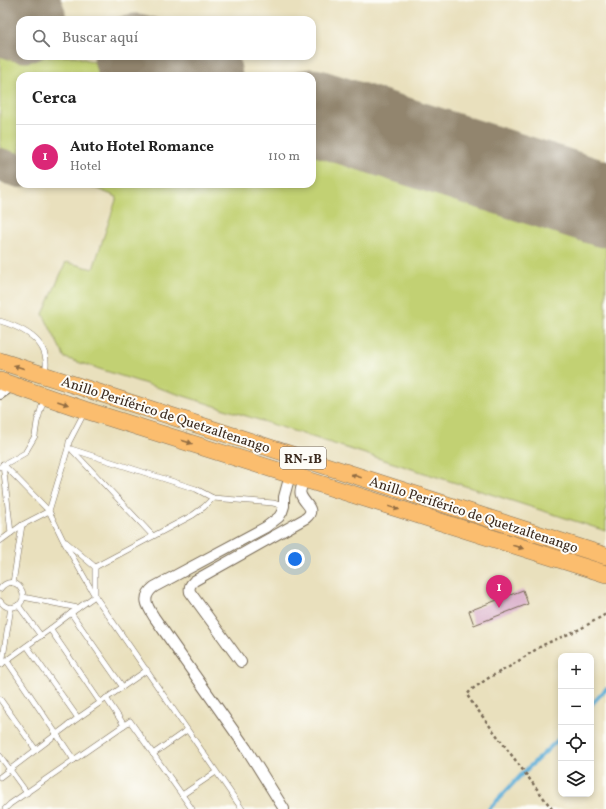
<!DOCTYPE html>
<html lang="es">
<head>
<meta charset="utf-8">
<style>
	body { margin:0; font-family:Vollkorn,serif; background:#f2f2f2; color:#222 }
	.controls { position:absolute; right:12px; bottom:12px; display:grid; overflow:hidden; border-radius:8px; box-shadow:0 2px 6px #0003 }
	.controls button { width:36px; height:36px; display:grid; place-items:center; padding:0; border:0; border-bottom:1px solid #e0e0e0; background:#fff; color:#222; font:20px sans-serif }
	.you { position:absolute; left:295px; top:559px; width:14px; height:14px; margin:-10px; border:3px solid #fff; border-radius:50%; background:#1a73e8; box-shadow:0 0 0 6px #1a73e833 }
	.badge { display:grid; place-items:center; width:26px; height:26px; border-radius:50%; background:#db2777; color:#fff; font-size:13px; font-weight:700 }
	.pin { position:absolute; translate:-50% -33px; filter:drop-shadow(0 1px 2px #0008) }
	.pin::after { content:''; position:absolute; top:21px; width:14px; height:12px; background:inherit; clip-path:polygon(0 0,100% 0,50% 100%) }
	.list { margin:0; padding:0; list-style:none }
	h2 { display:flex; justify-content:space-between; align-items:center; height:52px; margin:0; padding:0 16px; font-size:17px }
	h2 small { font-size:13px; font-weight:400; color:#767676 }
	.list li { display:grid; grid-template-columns:26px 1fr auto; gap:12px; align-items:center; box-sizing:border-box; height:64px; padding:0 16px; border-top:1px solid #e0e0e0 }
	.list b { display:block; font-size:15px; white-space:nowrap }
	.list p { margin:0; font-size:13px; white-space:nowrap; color:#767676 }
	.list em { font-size:13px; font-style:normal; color:#767676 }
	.icon { flex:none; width:22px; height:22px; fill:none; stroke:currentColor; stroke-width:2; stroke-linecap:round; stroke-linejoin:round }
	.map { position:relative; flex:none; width:606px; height:809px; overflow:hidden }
	.search { position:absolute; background:#fff; box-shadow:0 2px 6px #0003; left:16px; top:16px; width:300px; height:44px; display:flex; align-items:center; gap:10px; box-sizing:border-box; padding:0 14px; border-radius:12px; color:#767676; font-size:15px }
	.panel { position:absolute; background:#fff; box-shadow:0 2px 6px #0003; left:16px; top:72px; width:300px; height:116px; border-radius:12px }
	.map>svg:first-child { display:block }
	.green { fill:#c2d173; stroke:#7e7e48 }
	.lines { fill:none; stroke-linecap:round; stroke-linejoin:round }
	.stream { stroke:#5daed8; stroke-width:4 }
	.taxiway { stroke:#92856e; stroke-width:34 }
	.runway { stroke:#92856e; stroke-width:85 }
	.building { fill:#d5a5c4 }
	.service-casing { stroke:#786a56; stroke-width:6 }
	.minor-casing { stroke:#786a56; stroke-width:12 }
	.trunk-casing { stroke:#786a56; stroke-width:18 }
	.path { stroke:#786a56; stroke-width:2.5; stroke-dasharray:3 3; stroke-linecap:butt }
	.service { stroke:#fff; stroke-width:5 }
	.minor { stroke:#fff; stroke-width:10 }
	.trunk { stroke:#fbbd6e; stroke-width:17 }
	.oneway { fill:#916c42 }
	.labels { text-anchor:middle; stroke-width:4; stroke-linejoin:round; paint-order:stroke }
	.shield { fill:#fdfcf7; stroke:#75695f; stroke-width:1 }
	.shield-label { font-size:13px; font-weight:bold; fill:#3b2a1e }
	.street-label { font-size:14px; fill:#3b2a1e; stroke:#fdfcf7 }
</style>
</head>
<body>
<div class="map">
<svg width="606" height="809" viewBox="0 0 606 809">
	<rect width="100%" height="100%" fill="#fdfcf7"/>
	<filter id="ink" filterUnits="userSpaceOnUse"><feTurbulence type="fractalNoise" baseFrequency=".025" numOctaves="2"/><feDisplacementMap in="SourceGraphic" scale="8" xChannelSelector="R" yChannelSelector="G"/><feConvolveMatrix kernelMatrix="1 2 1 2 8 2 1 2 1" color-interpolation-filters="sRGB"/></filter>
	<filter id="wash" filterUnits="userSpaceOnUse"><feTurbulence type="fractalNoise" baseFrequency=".012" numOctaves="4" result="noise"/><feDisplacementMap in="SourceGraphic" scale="16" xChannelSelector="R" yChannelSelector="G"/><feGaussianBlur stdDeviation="0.9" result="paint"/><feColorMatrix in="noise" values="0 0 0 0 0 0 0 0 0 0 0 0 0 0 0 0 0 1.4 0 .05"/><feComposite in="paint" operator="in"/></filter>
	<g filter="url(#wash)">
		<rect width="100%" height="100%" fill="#e9e0bd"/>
		<g class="green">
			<polygon points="0,32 20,38 20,56 75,56 138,76 20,76 20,155 0,148"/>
			<polygon points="312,132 606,226 606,531 65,358 43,314 66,262 93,269 117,197 85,184 312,184"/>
		</g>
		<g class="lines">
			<g class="stream">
				<polyline points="591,705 606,689"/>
				<polyline points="489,809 524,772 561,737"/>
			</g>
			<g class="taxiway">
				<polyline points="156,62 169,68 180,76"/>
				<polyline points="0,165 20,171"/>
			</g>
			<g class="runway">
				<polyline points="0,12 24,20"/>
				<polyline points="136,56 200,76"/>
				<polyline points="312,111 606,205"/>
			</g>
		</g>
		<g id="blocks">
			<polygon class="building" points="523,590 528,604 474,625 469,611"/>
		</g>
	</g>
	<g filter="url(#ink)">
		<use href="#blocks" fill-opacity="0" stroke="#786a56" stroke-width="1"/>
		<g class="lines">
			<defs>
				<g id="service">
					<path d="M0,321C23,328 52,342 45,372"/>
					<polyline points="68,448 196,489 213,498 273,503 284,506"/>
					<polyline points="73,451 153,536"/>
					<polyline points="3,464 49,511 63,540 95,596 242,809"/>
					<polyline points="3,464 11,533"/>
					<polyline points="0,467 25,453 35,436 37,422 44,399"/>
					<polyline points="0,541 22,525 49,511 68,448 69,442 84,413"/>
					<polyline points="95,567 193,515 204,507 213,498"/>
					<polyline points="13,583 22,525"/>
					<path d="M0,589C15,569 35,601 14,607C8,609 3,605 0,601"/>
					<polyline points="23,597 78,608"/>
					<polyline points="18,605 41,636"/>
					<polyline points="71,613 122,686"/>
					<polyline points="50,629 100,702"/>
					<polyline points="27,646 78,718"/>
					<polyline points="7,661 74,760"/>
					<polyline points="2,664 11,607"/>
					<polyline points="0,665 50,629 78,608 95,596 95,567 66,542"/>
					<polyline points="106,698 124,725"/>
					<polyline points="0,699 36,750"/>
					<polyline points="153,754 187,730"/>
					<polyline points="0,756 27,793"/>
					<polyline points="0,777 78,718 147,670"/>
					<polyline points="182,795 216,772"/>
					<polyline points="5,809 10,804 130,721 192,809"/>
				</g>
				<g id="minor">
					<polyline points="0,394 13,385"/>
					<path d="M241,662L190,592C189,587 190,585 194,581L306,518C317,509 304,504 301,495C299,491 303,484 305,479"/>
					<path d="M284,809L246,748L154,617C147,606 141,597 154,587L266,527L279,517L282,512L284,506V497L290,475"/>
				</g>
				<g id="trunk">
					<polyline points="0,361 606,556"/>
					<polyline points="0,381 85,410 606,574"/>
				</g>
			</defs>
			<use href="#service" class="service-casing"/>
			<use href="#minor" class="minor-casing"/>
			<use href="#trunk" class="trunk-casing"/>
			<polyline class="path" points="552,809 471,701 467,695 471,690 490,677 509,667 543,645 580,629 606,614"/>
			<use href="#service" class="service"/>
			<use href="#minor" class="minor"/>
			<use href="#trunk" class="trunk"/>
		</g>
		<defs><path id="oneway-solid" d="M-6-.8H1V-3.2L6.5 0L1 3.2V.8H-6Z"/></defs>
		<g class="oneway">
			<use href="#oneway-solid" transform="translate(19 367) rotate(-162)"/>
			<use href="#oneway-solid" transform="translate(63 403) rotate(19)"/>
			<use href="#oneway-solid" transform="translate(187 442) rotate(18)"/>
			<use href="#oneway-solid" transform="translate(356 476) rotate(-162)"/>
			<use href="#oneway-solid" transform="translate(394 508) rotate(17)"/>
			<use href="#oneway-solid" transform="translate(518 547) rotate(17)"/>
		</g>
	</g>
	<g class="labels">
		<rect class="shield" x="280" y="447" width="46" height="22" rx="3"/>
		<g class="shield-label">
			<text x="303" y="463">RN-1B</text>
		</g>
		<g class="street-label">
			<text transform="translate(166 414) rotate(18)" y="5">Anillo Periférico de Quetzaltenango</text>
			<text transform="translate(474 514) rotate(18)" y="5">Anillo Periférico de Quetzaltenango</text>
		</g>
	</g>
</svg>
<div class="controls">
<button>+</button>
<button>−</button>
<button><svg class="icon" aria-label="locate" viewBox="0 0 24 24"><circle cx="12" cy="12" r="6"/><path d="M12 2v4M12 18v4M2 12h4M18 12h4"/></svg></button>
<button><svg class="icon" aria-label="layers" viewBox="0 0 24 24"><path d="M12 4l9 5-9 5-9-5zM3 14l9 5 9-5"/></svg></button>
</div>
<div class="you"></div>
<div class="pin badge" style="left:499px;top:608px">1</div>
<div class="search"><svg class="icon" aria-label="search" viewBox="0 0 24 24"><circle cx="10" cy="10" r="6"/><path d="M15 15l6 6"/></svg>Buscar aquí</div>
<section class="panel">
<h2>Cerca<small></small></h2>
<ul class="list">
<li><span class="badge">1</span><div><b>Auto Hotel Romance</b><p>Hotel</p></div><em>110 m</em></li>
</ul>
</section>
</div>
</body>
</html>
